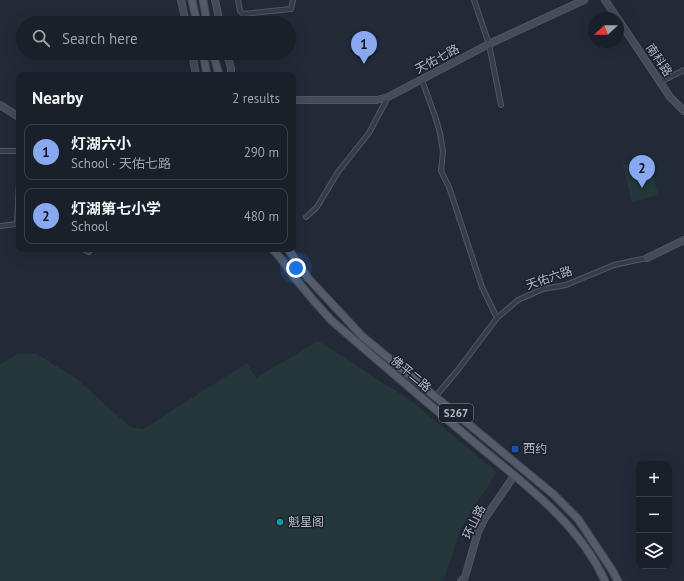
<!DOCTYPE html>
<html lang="en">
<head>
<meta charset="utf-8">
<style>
	body { margin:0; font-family:"PT Sans","Noto Sans SC",sans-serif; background:#272d36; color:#f1f3f6 }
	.controls { position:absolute; right:12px; bottom:12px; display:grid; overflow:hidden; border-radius:8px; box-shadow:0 4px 16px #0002 }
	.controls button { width:36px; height:36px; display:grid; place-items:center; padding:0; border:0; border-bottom:1px solid #383e47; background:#1a202a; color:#f1f3f6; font:20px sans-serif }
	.compass { position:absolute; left:588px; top:12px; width:36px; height:36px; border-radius:50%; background:#1a202a; box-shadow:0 4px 16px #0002; rotate:248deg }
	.you { position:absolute; left:296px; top:268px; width:14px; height:14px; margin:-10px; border:3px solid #fff; border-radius:50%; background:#1a73e8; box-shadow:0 0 0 6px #1a73e833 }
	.badge { display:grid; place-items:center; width:26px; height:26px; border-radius:50%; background:#88a9f2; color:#111; font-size:13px; font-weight:700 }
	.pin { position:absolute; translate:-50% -33px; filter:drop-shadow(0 1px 2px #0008) }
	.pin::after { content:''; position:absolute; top:21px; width:14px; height:12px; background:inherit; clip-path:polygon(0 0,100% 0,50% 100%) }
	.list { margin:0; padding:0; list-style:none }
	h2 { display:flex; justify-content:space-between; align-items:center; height:52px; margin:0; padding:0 16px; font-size:17px }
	h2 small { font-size:13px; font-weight:400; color:#9fa3a8 }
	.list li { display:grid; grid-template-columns:26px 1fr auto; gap:12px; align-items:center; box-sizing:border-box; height:56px; margin:0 8px 8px; padding:0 8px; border:1px solid #383e47; border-radius:8px }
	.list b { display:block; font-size:15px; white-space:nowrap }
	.list p { margin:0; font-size:13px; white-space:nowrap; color:#9fa3a8 }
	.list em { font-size:13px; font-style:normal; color:#9fa3a8 }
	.icon { flex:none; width:22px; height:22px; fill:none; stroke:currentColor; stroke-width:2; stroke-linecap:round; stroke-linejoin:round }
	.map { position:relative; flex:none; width:684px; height:581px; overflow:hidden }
	.search { position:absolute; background:#1a202a; box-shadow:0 4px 16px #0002; left:16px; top:16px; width:280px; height:44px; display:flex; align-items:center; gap:10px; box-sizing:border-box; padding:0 14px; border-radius:22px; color:#9fa3a8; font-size:15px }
	.panel { position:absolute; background:#1a202a; box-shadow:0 4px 16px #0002; left:16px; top:72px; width:280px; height:180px; border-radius:8px }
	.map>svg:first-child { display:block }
	.green { fill:#25373a }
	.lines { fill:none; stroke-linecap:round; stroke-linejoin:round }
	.street-casing { stroke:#515763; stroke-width:6 }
	.secondary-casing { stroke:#515763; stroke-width:8 }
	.primary-casing { stroke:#3f4552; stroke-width:9 }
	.street { stroke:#363c49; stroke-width:4 }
	.secondary { stroke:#444b5b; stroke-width:6 }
	.primary { stroke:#545b69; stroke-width:7 }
	.transit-dot { fill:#1a4fb4; stroke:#1b212d; stroke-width:1.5 }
	.culture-dot { fill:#0f9aa8; stroke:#1b212d; stroke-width:1.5 }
	.labels { text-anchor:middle; stroke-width:3; stroke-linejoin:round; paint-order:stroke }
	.shield { fill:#1b212d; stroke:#848a97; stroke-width:1 }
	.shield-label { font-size:11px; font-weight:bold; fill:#b1b7c5 }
	.street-label { font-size:12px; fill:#b1b7c5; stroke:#1b212d }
	.poi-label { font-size:12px; fill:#b1b7c5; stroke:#1b212d; text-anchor:start }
</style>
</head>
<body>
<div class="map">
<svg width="684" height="581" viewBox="0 0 684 581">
	<rect width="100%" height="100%" fill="#222a38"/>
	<g class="green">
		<polygon points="649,159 658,195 632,202 623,165"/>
		<polygon points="318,341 410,400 497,472 461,528 444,579 441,581 0,581 0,364 18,354 37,354 77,379 130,427 143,429 247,363 256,378"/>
	</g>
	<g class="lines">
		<defs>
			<g id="street">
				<polyline points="238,0 240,11 243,14 291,9 293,0"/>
				<polyline points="474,0 489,44 501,105"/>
				<polyline points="422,80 436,119 440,133 443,152 441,171 449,187 482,287 497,318"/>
				<polyline points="660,82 684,70"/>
				<polyline points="0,151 19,151"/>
				<polyline points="306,217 317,207 338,172 369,133 388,97"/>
				<polyline points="17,224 19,182"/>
				<polyline points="0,226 17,224"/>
				<polyline points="83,249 89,252"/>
				<polyline points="435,397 457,371 497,318 518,300 543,289 566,285 614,265 647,258"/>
			</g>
			<g id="secondary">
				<polyline points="181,0 186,23"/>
				<polyline points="215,0 220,23"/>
				<polyline points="605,0 617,18"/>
				<polyline points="618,19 670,97 684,111"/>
				<polyline points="192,53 196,75"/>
				<polyline points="227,53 231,68 231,75"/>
				<polyline points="293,100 377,100 388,97 489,44 584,0"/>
				<polyline points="0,105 19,117"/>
				<polyline points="647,258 684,240"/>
				<polyline points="461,581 465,577 478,532 485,518 514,476"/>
			</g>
			<g id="primary">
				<polyline points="192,0 197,23"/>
				<polyline points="203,0 207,23"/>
				<polyline points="203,53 207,75"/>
				<polyline points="213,53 219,75"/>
				<path d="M272,249C281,257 287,267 294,277C306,292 318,306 331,320C379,362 427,402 475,443C524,484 578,522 605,581"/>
				<polyline points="288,249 308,278 362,336 553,494 578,519 612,570 618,581"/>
			</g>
		</defs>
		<use href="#street" class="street-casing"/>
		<use href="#secondary" class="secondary-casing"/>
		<use href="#primary" class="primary-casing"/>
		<use href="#street" class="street"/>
		<use href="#secondary" class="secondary"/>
		<use href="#primary" class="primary"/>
	</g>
	<rect class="transit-dot" x="511" y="445" width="8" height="8" rx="2"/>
	<circle class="culture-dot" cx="280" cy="522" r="4"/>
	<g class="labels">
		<rect class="shield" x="439" y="404" width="34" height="18" rx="3"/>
		<g class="shield-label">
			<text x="456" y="417">S267</text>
		</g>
		<g class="street-label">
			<text transform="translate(437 59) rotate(-28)" y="4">天佑七路</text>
			<text transform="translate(659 60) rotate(56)" y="4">南科路</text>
			<text transform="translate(549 278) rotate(-19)" y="4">天佑六路</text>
			<text transform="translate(411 374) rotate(40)" y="4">佛平二路</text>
			<text transform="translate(474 522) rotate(-64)" y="4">环山路</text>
		</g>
		<g class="poi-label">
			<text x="523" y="453">西约</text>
			<text x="288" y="526">魁星阁</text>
		</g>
	</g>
</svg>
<div class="controls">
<button>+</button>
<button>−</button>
<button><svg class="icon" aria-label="layers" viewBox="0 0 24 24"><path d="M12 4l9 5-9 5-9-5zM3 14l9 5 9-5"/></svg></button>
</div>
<svg class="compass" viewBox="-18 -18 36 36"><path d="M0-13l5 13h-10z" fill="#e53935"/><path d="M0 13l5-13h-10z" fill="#9fa3a8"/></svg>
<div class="you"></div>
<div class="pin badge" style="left:364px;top:64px">1</div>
<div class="pin badge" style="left:642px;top:188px">2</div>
<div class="search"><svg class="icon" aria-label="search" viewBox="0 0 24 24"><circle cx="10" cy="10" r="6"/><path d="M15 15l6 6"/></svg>Search here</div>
<section class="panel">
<h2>Nearby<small>2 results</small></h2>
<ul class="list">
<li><span class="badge">1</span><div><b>灯湖六小</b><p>School · 天佑七路</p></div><em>290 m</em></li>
<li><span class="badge">2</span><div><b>灯湖第七小学</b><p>School</p></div><em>480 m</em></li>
</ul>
</section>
</div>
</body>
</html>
